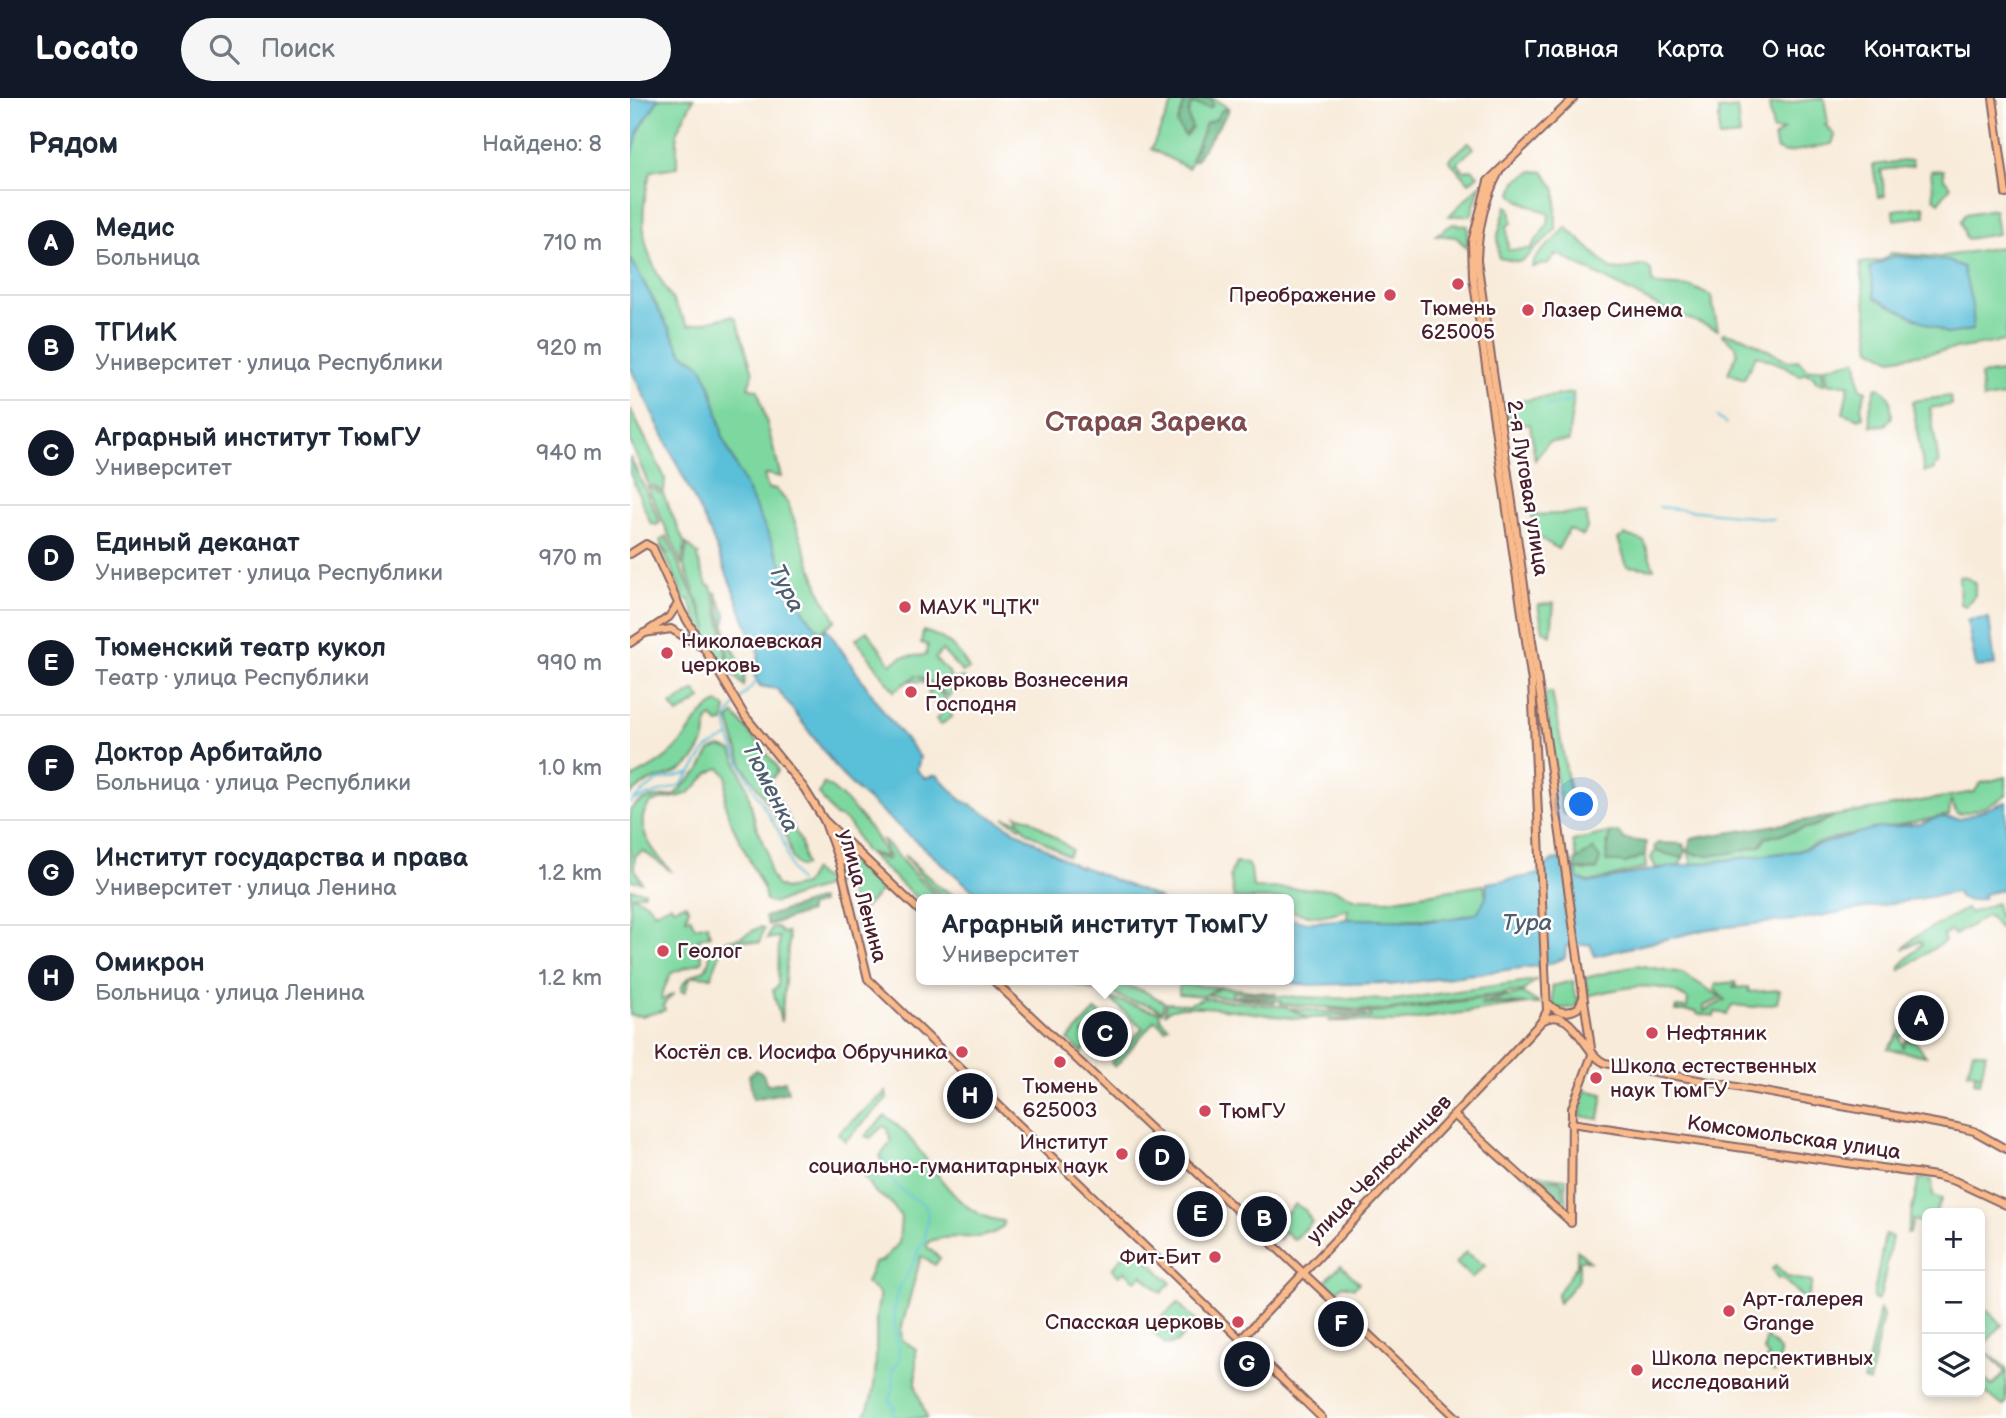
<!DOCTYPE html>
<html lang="ru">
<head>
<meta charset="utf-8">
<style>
	body { margin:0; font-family:"Balsamiq Sans",sans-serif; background:#f6f6f7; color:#1f2937 }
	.controls { position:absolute; right:21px; bottom:21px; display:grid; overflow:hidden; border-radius:10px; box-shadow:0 4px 10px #0003 }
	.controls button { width:63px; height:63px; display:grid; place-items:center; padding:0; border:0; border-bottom:2px solid #e0e1e3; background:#fff; color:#1f2937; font:35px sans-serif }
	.you { position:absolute; left:952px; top:707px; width:24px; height:24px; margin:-18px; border:5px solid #fff; border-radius:50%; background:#1a73e8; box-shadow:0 0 0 10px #1a73e833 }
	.badge { display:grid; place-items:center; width:46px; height:46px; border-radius:50%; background:#111827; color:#fff; font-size:23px; font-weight:700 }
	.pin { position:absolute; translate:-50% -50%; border:4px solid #fff; box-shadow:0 2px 7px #0006 }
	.popup { position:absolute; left:286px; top:796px; width:378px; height:91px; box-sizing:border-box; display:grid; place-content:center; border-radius:10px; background:#fff; filter:drop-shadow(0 2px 5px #0005); font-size:23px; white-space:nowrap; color:#747a83 }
	.popup b { font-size:26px; color:#1f2937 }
	.popup::after { content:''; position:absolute; left:50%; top:100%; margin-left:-14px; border:14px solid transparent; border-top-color:#fff }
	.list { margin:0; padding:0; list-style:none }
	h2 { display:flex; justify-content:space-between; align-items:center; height:91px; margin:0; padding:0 28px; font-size:30px }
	h2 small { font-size:23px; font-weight:400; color:#747a83 }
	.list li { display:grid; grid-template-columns:46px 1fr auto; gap:21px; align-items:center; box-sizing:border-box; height:105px; padding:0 28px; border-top:2px solid #e0e1e3 }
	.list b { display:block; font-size:26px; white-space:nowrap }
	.list p { margin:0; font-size:23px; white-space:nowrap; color:#747a83 }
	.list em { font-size:23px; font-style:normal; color:#747a83 }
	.icon { flex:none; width:38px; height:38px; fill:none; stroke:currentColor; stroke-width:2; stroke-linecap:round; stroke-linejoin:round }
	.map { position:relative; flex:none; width:1376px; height:1320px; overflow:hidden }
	header { display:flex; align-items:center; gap:42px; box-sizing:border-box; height:98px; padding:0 35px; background:#111827; color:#fff }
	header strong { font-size:33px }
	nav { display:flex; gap:38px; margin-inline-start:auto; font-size:24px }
	.search { width:490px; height:63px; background:#f6f6f7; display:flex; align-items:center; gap:18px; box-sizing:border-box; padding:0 24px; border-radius:38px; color:#747a83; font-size:26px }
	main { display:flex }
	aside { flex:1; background:#fff }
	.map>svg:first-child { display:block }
	.green { fill:#7dd89f; stroke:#647c65; stroke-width:2 }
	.forest { fill:#66b886; stroke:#586c58; stroke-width:2 }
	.water { fill:#5abfd8; stroke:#526f82; stroke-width:2 }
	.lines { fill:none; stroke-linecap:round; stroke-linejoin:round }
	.stream { stroke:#5abfd8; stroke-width:2 }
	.major-casing { stroke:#876668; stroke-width:10 }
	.major { stroke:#fabb8c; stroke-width:6 }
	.poi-dot { fill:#d1495b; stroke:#fff; stroke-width:2.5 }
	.labels { text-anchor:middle; stroke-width:5; stroke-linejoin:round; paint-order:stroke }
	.poi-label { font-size:21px; fill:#4a1f2b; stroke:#fff; text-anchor:start }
	.street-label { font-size:21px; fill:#4a1f2b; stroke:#fff }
	.water-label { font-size:23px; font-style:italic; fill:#505f70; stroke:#fff }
	.district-label { font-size:28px; font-weight:bold; fill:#7e4c4d; stroke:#fff }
</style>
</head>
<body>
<header>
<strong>Locato</strong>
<div class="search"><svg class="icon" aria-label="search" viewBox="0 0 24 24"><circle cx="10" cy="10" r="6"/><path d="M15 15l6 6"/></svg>Поиск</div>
<nav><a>Главная</a><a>Карта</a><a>О нас</a><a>Контакты</a></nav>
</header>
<main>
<aside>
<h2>Рядом<small>Найдено: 8</small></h2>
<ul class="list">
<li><span class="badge">A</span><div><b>Медис</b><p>Больница</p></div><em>710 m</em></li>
<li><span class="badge">B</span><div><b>ТГИиК</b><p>Университет · улица Республики</p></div><em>920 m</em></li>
<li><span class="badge">C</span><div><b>Аграрный институт ТюмГУ</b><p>Университет</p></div><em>940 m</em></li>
<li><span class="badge">D</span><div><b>Единый деканат</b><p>Университет · улица Республики</p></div><em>970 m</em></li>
<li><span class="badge">E</span><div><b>Тюменский театр кукол</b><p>Театр · улица Республики</p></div><em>990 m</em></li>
<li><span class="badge">F</span><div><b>Доктор Арбитайло</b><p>Больница · улица Республики</p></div><em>1.0 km</em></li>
<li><span class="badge">G</span><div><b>Институт государства и права</b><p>Университет · улица Ленина</p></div><em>1.2 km</em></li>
<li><span class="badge">H</span><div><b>Омикрон</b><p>Больница · улица Ленина</p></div><em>1.2 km</em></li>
</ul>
</aside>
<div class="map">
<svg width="1376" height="1320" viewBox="0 0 1376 1320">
	<rect width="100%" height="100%" fill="#fff"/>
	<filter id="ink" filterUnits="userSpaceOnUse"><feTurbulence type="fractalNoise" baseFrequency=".0143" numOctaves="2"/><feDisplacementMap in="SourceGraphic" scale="14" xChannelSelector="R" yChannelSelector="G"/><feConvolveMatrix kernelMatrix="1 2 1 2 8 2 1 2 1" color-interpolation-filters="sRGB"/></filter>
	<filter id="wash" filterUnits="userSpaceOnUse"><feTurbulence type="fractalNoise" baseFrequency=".00686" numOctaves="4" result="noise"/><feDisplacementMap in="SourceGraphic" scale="28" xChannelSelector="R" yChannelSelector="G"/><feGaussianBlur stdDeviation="1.57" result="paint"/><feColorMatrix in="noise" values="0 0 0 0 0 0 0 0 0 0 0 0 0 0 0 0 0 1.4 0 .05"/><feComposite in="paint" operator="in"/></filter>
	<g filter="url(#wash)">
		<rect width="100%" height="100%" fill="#f8ebd9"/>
		<g class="green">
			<path d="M29,0H64L47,33V69L21,73C0,144 24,170 58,228L101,218L106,220L123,275L118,289L128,292L151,379L137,376L134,378L138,391H146L158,405L191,496L206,522L190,534L176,517L144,453L93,340L84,303L66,263L52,255L0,159V65L8,34Z"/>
			<polygon points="545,0 582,0 599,10 558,70 521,51"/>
			<polygon points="1194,0 1198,26 1195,27 1205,37 1202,46 1156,55 1147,52 1144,40 1153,32 1143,33 1139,7"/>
			<polygon points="1107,10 1110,38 1089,40 1089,12"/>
			<polygon points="839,44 844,50 827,65 834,73 842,71 848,77 839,85 819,62"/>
			<polygon points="1282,62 1283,68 1251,72 1255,98 1248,99 1243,67"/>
			<polygon points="1313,72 1314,81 1321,88 1309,104 1304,100 1301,73"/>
			<polygon points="903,73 914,74 926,92 926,131 895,161 889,164 869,160 868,137 876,108 880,110 882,125 877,128 878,152 900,151 918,126 919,116 890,103 882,96 886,83"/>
			<polygon points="851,86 841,118 819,118"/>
			<polygon points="1294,108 1295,118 1264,122 1263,112"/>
			<polygon points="1364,111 1368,136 1336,141 1331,123 1336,116"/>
			<polygon points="823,126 838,128 837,150 826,139 806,137"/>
			<path d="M936,129L981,171L991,172L1014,167L1021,172L1022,184L1027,187L1062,189L1081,198L1088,232L1035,212L930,157H925L918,165L902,169C904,155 927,142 936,129Z"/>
			<polygon points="1371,149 1376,180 1376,243 1261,261 1241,250 1230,165 1253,162 1261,155 1309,159"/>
			<polygon points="1093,235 1114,239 1158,263 1168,262 1178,272 1192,270 1194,286 1187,284 1183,278 1175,275 1170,278 1157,269 1126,257 1114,281 1098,275 1107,255 1106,248 1092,237"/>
			<polygon points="1227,262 1230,290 1236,293 1231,308 1233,319 1229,321 1213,315 1219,286 1198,286 1195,269"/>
			<polygon points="1372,274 1375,298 1353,301 1350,277"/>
			<path d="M1246,289C1261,293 1261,305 1262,319L1255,327L1241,328L1239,313Z"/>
			<path d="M943,295C945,313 938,326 939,343L918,344L905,362L900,326L879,327L876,305Z"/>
			<polygon points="1320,298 1321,307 1300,310 1309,366 1304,367 1304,372 1294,374 1282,303"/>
			<polygon points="0,310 35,380 34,394 18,385 0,343"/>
			<polygon points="0,359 30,424 27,427 21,426 0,375"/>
			<polygon points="17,388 33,396 55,446 52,466"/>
			<polygon points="956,415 957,430 953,438 939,431 928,451 904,436 902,417"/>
			<polygon points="995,437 1014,443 1024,471 997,468 988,441"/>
			<polygon points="36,438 79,531 54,468 57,446 69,457 67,459 77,487 81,488 94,537 97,569 93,572 72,538 77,531 72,535 59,501 52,503 53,495 30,447 39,457 30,443"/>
			<polygon points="1334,478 1345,485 1345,497 1336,508 1330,506 1329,479"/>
			<path d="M85,493L96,517C89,540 119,566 114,588L99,571L96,538Z"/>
			<polygon points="924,505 921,537 913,532 908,507"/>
			<path d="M237,533L261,566L272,559L296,557L298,547L291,545L293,533C315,539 328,550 339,571L332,574L312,552L305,561L319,574L321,582L334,579L335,588L327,589L318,599L305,586L288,578C305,587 320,599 322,619L310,627L306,621L312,615L298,595L300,593L293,584L280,583L287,577L264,593L226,541Z"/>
			<polygon points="65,592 71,601 48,616 41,607"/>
			<polygon points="918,594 922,594 943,710 942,715 933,716 931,711 914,597"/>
			<path d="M88,605L96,610L94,624L88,625L82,619L78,622C75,629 77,637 74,644C54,689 28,669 0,697V681C17,672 34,663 47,649C63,633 66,615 88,605Z"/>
			<path d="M104,616L146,667L148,673L141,682V687L171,744L175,767L171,769C159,763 161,752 157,741C147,717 131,695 117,674C108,660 104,638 99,622Z"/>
			<path d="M90,649L102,653L117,689L125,725L137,752L140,776L146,787L154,791L174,787L183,772L193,781H198L205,772L207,785L144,805L136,803L134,792L100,722L95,706L97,678L90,670C74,673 69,691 56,696C45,701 31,699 20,706C0,727 25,756 42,774L13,753L5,758L4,770L12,784L0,782V712C13,698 28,700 44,697L70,672L80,653Z"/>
			<path d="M1376,679V697C1363,708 1346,712 1329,716L1326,715L1321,702L1319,717L1204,740L1167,753L1062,766L1058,753L1067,757L1132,746L1135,740L1185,728L1204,718L1344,694L1351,685Z"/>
			<path d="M194,685C213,696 250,738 256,759L236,754C225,742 225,722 205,718L189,696Z"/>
			<polygon points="386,717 400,721 442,752 438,758 396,733 391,726 390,729 374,720 390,724"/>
			<polygon points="980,734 977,747 1009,760 1015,757 1016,770 960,784 948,781 946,771 956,773 963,751 947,762 943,743"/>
			<path d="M252,741C272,760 289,786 312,801H291V804L239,756L257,762L259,760Z"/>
			<polygon points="1025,753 1053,760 1049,768 1026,770 1021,760"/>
			<path d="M274,757L308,788L331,801C303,801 291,777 274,757Z"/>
			<polygon points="215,759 225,759 256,787 231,814 238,822 228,832 212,763"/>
			<path d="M605,765L617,766L621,771L623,790L703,791L727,801L758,802L854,787L856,800L847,815L820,821H717L718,811C691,819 686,821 659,812V801H604L600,777Z"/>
			<polygon points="0,791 14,793 14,796 2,798 16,804 25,814 41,806 43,810 55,806 59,810 56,820 60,819 65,829 77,826 80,837 68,841 69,850 65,851 72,858 72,864 41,875 31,898 32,902 44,895 33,907 35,912 12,918 0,917"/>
			<polygon points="1366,805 1369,818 1376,821 1376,838 1358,817 1325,837 1321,833 1313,838 1315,843 1270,872 1270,868 1292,846 1290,843 1273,851 1285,839 1336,811 1340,815"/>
			<path d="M130,829L134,831L129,845L114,842L91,853L81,879L61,878L55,894L51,893C54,878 65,877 76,871L84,845L109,840Z"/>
			<polygon points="142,829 147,829 152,835 157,834 159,841 151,924 143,892 148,888 149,839 137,841"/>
			<path d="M1007,867L1052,875L1092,900L1074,908V913L1095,902L1084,891L1086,886L1105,884L1106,888L1102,890L1118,889L1119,894L1150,892L1147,905L1124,909L1102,907L1097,916L1085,914L1084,918L1067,916V913H1045L1046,909L1057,910L1058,901C1027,880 991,890 957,898L955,880Z"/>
			<path d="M432,882H474L514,893L534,904L532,914C521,904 506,906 492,900C488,898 485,893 478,892L472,895Z"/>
			<polygon points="906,882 893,893 745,913 651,906 651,903 607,897 763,902"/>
			<polygon points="943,883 945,899 950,899 945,909 929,911 923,907 922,888"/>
			<polygon points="549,886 588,889 574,898 549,896"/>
			<polygon points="591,889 647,896 602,894 602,898 646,905 578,897"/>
			<polygon points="893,895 910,906 854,905 854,903 850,907 899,906 765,924 698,923 741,919 740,916 698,911 745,915 877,897 857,904"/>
			<polygon points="479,900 529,914 531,922 538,928 535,931 525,922 485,969 481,965 513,930"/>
			<path d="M574,900L657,909L678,921C649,922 547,897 535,916L536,905L559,906Z"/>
			<polygon points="661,910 736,918 679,920"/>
			<polygon points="466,912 471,916 452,936 460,945 452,954 438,942"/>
			<polygon points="1273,930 1277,934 1270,939 1273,949 1277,941 1282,945 1278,940 1279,934 1288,939 1284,942 1296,958 1258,951"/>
			<polygon points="1343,953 1356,955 1350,985 1344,984 1345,977 1350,976 1338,974"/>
			<polygon points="955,992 973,996 969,1021 950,1018"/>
			<polygon points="256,994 257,1001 215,1043 208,1035"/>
			<path d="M255,1018C298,1044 314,1116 373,1123L374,1127C356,1148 320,1133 298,1144L297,1149L310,1160L305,1167L291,1158L271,1232L272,1242L286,1251V1289L297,1320H232C249,1302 246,1246 246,1222C246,1213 250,1204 249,1195L236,1185L244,1165L252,1163L269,1145L271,1119L260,1104L246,1095L233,1076L237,1073L246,1078L253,1074L250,1058L261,1044L257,1029H252L240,1040L235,1038Z"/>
			<polygon points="893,1075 936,1081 937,1106 929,1107"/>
			<polygon points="1289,1080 1302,1082 1303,1098 1312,1101 1305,1115 1297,1115 1297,1126 1283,1122 1280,1135 1277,1135"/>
			<polygon points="665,1106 675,1112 682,1124 664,1142 655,1133 648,1141 640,1134"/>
			<polygon points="1255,1136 1262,1139 1251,1196 1247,1202 1243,1201"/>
			<polygon points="502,1147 541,1185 531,1195 512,1177 506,1183 495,1173 489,1178 482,1171"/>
			<polygon points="947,1152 961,1164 953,1161 949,1163 949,1181 929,1205 927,1197 947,1167"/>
			<polygon points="836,1154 855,1168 842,1180 826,1165"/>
			<polygon points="711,1167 729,1185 724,1190 713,1187 706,1194 695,1183"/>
			<polygon points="1146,1168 1158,1179 1182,1184 1177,1204 1151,1179 1148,1181 1142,1171"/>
			<polygon points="548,1205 566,1223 546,1245 536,1247 520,1230"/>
			<polygon points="1350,1205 1372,1227 1352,1249 1350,1246"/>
			<polygon points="1250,1211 1253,1218 1239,1285 1234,1283"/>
			<polygon points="1136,1239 1150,1252 1150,1268 1144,1274 1134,1264 1139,1259 1134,1253"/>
			<polygon points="1358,1255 1376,1270 1376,1304 1373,1308 1350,1290 1350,1277 1362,1288 1375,1274"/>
		</g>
		<g class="forest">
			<polygon points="556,0 581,0 583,7 580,10 561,6 558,17 562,30 555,38 547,26"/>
			<polygon points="598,10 598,14 565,63 561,62 576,25 586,21 592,12"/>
			<path d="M1204,718L1185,728L1135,740L1130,748C1108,753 1079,763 1058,753L1061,741L1065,740Z"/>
			<polygon points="980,734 988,734 994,741 1016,744 1015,757 996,765 976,763"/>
			<polygon points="1028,745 1053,746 1056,753 1053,760 1025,753 1024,748"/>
			<polygon points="963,751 970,760 967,772 946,771 945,763"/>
			<polygon points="190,801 191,805 179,809 179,814 138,827 135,819"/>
			<polygon points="126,972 133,976 137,987 155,983 158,994 123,1001 119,977"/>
			<polygon points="910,1082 928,1082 933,1086 934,1101 927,1104 907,1084"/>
		</g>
		<g class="water">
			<polygon points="0,0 29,0 8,34 0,65"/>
			<path d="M1264,158L1318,163L1333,169C1337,185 1347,220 1342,232L1318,236L1245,200L1240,169Z"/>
			<path d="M0,159L52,255C58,260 66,262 71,268C81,282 90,322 93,340L176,517L190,534L197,531L256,617L290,659L287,672L295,680L307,677L330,701L450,770L451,768L531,801H353L230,695L211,676L147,591L130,588L124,577L129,557L80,434L0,269Z"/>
			<polygon points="1359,520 1365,567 1346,569 1337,522"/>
			<path d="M1376,704V791L1354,796V800L1339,803L1329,799L1327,794L1172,821L1078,831L965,858L960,846L936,848L935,860L915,867L760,887L754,885L678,887L637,882H659V821C680,827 696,822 718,821C761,820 805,828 847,815L856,800L857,785L906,777L922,762L939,759L948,781L959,785L1026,771L1168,753L1242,731L1291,726L1309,719L1330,721Z"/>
		</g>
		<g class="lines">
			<g class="stream">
				<polyline points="917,308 944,302"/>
				<polyline points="1087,319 1096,326"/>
				<polyline points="1029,409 1143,421"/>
				<polyline points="108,603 128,582"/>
				<path d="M105,608C102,612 97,617 97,622C96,649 134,708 149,734C159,750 154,763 169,784"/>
				<polyline points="5,702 51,687 60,676"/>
				<polyline points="0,705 27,683 61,675 77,651 98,639"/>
				<path d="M253,1060L256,1072L269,1091L295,1107L298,1116L294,1145L288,1151C286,1167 272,1180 267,1196C260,1222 268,1238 270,1262L262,1273L264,1287L260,1302L264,1310L263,1320"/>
			</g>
		</g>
	</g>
	<g filter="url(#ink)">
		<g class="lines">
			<defs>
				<g id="major">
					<polyline points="1363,0 1376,96"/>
					<path d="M869,74C855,100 848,132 847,162L962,957L942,1010L941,1125"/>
					<polyline points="0,456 16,446 23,450 52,514 115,618 174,690 194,722 291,814"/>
					<polyline points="14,535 41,531 70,548"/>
					<polyline points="0,545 39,519 48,506"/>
					<polyline points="194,722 210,766 238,881 692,1320"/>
					<polyline points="210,766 216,757 227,756"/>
					<polyline points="363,882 827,1320"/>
					<path d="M919,906C927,915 937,916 948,910L953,900"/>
					<path d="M912,923C943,905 953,956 975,965L1327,1029L1344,1033L1376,1051"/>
					<polyline points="824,1017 941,1124"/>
					<polyline points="941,1025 1306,1078 1325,1083 1376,1107"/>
					<polyline points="611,1241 874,964 911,924 917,913 902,584 843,179 842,144 858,83 944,0"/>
				</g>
			</defs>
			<use href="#major" class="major-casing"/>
			<use href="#major" class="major"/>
		</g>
	</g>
	<g class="poi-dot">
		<circle cx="828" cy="186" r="7"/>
		<circle cx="760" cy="197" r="7"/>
		<circle cx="898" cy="212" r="7"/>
		<circle cx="275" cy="509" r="7"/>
		<circle cx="37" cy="555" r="7"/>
		<circle cx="281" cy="594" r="7"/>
		<circle cx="33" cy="853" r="7"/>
		<circle cx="1022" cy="935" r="7"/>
		<circle cx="332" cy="954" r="7"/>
		<circle cx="430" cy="964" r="7"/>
		<circle cx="966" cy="980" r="7"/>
		<circle cx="575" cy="1013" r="7"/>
		<circle cx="492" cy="1056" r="7"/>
		<circle cx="585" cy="1159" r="7"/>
		<circle cx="1099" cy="1213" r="7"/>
		<circle cx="608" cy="1224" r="7"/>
		<circle cx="1007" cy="1272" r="7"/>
	</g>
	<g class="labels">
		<g class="poi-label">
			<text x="746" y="204" text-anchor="end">Преображение</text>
			<text x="828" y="217" text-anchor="middle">Тюмень<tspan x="828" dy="24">625005</tspan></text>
			<text x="912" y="219">Лазер Синема</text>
			<text x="289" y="516">МАУК "ЦТК"</text>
			<text x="51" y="550">Николаевская<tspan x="51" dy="24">церковь</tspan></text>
			<text x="295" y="589">Церковь Вознесения<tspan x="295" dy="24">Господня</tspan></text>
			<text x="47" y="860">Геолог</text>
			<text x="1036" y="942">Нефтяник</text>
			<text x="318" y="961" text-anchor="end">Костёл св. Иосифа Обручника</text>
			<text x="980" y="975">Школа естественных<tspan x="980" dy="24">наук ТюмГУ</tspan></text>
			<text x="430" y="995" text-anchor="middle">Тюмень<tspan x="430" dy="24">625003</tspan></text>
			<text x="589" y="1020">ТюмГУ</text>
			<text x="478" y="1051" text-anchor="end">Институт<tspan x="478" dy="24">социально-гуманитарных наук</tspan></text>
			<text x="571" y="1166" text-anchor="end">Фит-Бит</text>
			<text x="1113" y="1208">Арт-галерея<tspan x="1113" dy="24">Grange</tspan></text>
			<text x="594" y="1231" text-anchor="end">Спасская церковь</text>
			<text x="1021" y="1267">Школа перспективных<tspan x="1021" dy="24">исследований</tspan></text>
		</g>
		<g class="street-label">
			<text transform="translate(898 390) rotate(81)" y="7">2-я Луговая улица</text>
			<text transform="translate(233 798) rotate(75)" y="7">улица Ленина</text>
			<text transform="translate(1164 1039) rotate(8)" y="7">Комсомольская улица</text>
			<text transform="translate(749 1071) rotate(-46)" y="7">улица Челюскинцев</text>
		</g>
		<g class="water-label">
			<text transform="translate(157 490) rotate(63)" y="8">Тура</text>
			<text transform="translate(141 689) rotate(63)" y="8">Тюменка</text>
			<text x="897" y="832">Тура</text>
		</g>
		<g class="district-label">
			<text x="516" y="333">Старая Зарека</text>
		</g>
	</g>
</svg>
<div class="controls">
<button>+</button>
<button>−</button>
<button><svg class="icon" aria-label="layers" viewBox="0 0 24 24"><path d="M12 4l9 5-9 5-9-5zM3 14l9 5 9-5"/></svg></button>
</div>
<div class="you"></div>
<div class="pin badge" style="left:1291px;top:920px">A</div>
<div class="pin badge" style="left:634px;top:1121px">B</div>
<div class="pin badge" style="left:475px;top:936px">C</div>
<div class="popup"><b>Аграрный институт ТюмГУ</b>Университет</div>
<div class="pin badge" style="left:532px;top:1060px">D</div>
<div class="pin badge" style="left:570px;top:1116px">E</div>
<div class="pin badge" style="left:711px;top:1226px">F</div>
<div class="pin badge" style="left:617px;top:1266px">G</div>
<div class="pin badge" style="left:340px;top:998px">H</div>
</div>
</main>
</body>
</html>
